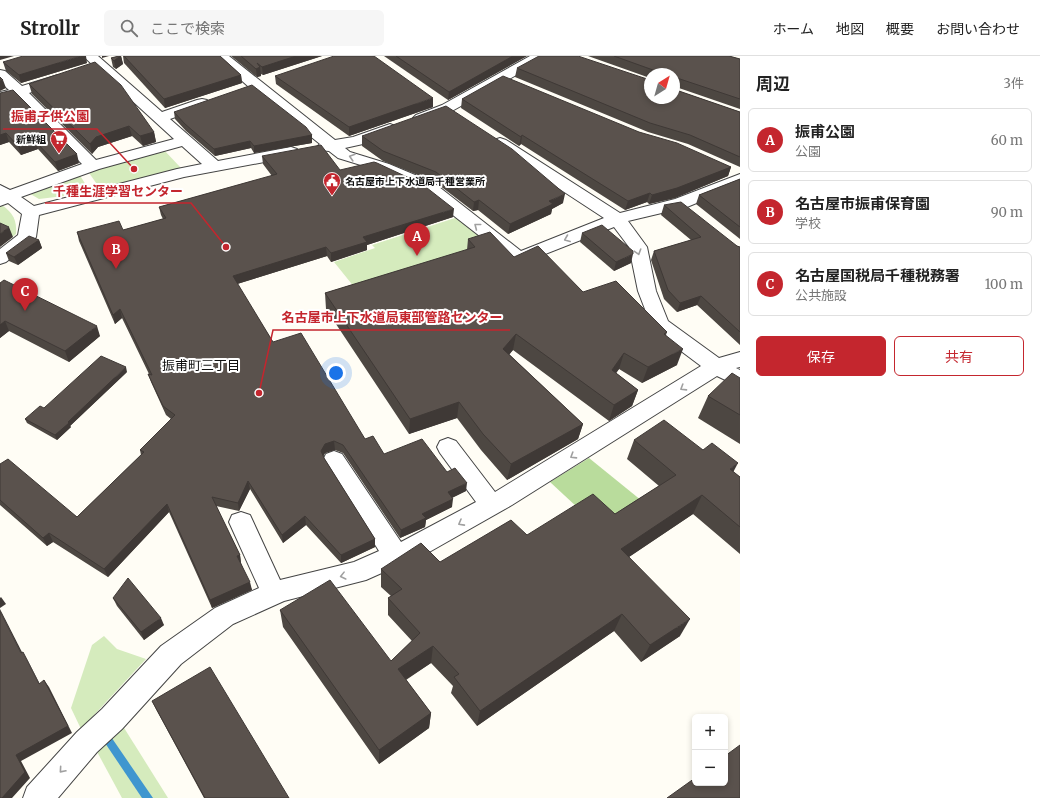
<!DOCTYPE html>
<html lang="ja">
<head>
<meta charset="utf-8">
<style>
	body { margin:0; font-family:Merriweather,"Noto Sans JP",serif; background:#f6f6f6; color:#222 }
	.controls { position:absolute; right:12px; bottom:12px; display:grid; overflow:hidden; border-radius:6px; box-shadow:0 2px 6px #0003 }
	.controls button { width:36px; height:36px; display:grid; place-items:center; padding:0; border:0; border-bottom:1px solid #e0e0e0; background:#fff; color:#222; font:20px sans-serif }
	.compass { position:absolute; left:644px; top:12px; width:36px; height:36px; border-radius:50%; background:#fff; box-shadow:0 2px 6px #0003; rotate:37deg }
	.you { position:absolute; left:336px; top:317px; width:14px; height:14px; margin:-10px; border:3px solid #fff; border-radius:50%; background:#1a73e8; box-shadow:0 0 0 6px #1a73e833 }
	.badge { display:grid; place-items:center; width:26px; height:26px; border-radius:50%; background:#c4262e; color:#fff; font-size:13px; font-weight:700 }
	.pin { position:absolute; translate:-50% -33px; filter:drop-shadow(0 1px 2px #0008) }
	.pin::after { content:''; position:absolute; top:21px; width:14px; height:12px; background:inherit; clip-path:polygon(0 0,100% 0,50% 100%) }
	.list { margin:0; padding:0; list-style:none }
	h2 { display:flex; justify-content:space-between; align-items:center; height:52px; margin:0; padding:0 16px; font-size:17px }
	h2 small { font-size:13px; font-weight:400; color:#767676 }
	.list li { display:grid; grid-template-columns:26px 1fr auto; gap:12px; align-items:center; box-sizing:border-box; height:64px; margin:0 8px 8px; padding:0 8px; border:1px solid #e0e0e0; border-radius:6px }
	.list b { display:block; font-size:15px; white-space:nowrap }
	.list p { margin:0; font-size:13px; white-space:nowrap; color:#767676 }
	.list em { font-size:13px; font-style:normal; color:#767676 }
	.actions { display:flex; gap:8px; padding:12px 16px }
	.actions a { flex:1; padding:9px 0; border:1px solid #c4262e; border-radius:6px; text-align:center; font-size:14px; color:#c4262e }
	.actions .main { background:#c4262e; color:#fff }
	.icon { flex:none; width:22px; height:22px; fill:none; stroke:currentColor; stroke-width:2; stroke-linecap:round; stroke-linejoin:round }
	.map { position:relative; flex:none; width:740px; height:742px; overflow:hidden }
	header { display:flex; align-items:center; gap:24px; box-sizing:border-box; height:56px; padding:0 20px; background:#fff; border-bottom:1px solid #e0e0e0 }
	header strong { font-size:19px }
	nav { display:flex; gap:22px; margin-inline-start:auto; font-size:14px }
	.search { width:280px; height:36px; background:#f6f6f6; display:flex; align-items:center; gap:10px; box-sizing:border-box; padding:0 14px; border-radius:6px; color:#767676; font-size:15px }
	main { display:flex }
	aside { flex:1; background:#fff }
	.map>svg:first-child { display:block }
	.green { fill:#d5ebbd }
	.forest { fill:#b9dc9c }
	.lines { fill:none; stroke-linecap:round; stroke-linejoin:round }
	.stream { fill:#3f96cf; fill-rule:evenodd }
	.minor-casing { stroke:#444; stroke-width:2 }
	.minor { fill:#fff; fill-rule:evenodd }
	.wall { fill:#4d4742 }
	.shaded-wall { fill:#3f3936 }
	.building { fill:#5a524d; stroke:#3f3936 }
	.oneway { stroke:#a0a0a0 }
	.labels { text-anchor:middle; stroke-width:4; stroke-linejoin:round; paint-order:stroke }
	.far-poi-label { font-size:10px; font-weight:bold; fill:#111; stroke:#fff; text-anchor:end }
	.neighbourhood-label { font-size:13px; fill:#111; stroke:#fff }
	.leader { fill:none; stroke:#c4262e; stroke-width:1.5 }
	.callout-dot { fill:#c4262e; stroke:#fff; stroke-width:1.5 }
	.callout-label { font-size:13px; text-anchor:middle; font-weight:bold; fill:#c4262e; stroke:#fff; stroke-width:4; stroke-linejoin:round; paint-order:stroke }
</style>
</head>
<body>
<header>
<strong>Strollr</strong>
<div class="search"><svg class="icon" aria-label="search" viewBox="0 0 24 24"><circle cx="10" cy="10" r="6"/><path d="M15 15l6 6"/></svg>ここで検索</div>
<nav><a>ホーム</a><a>地図</a><a>概要</a><a>お問い合わせ</a></nav>
</header>
<main>
<div class="map">
<svg width="740" height="742" viewBox="0 0 740 742">
	<rect width="100%" height="100%" fill="#fffdf5"/>
	<g class="green">
		<polygon points="163,93 181,112 101,134 87,114"/>
		<polygon points="79,118 86,129 63,136 64,140 39,143 27,136"/>
		<path d="M2,149C13,157 17,164 16,178L10,183L0,179V150Z"/>
		<polygon points="458,161 500,194 359,237 334,206 375,192 372,189"/>
		<polygon points="104,580 117,593 146,603 81,673 71,652 92,589"/>
		<polygon points="121,667 168,742 122,742 95,692"/>
	</g>
	<polygon class="forest" points="589,402 647,449 605,477 550,426"/>
	<g class="lines">
		<polygon class="stream" points="104,673 107,675 153,742 142,742 101,681 99,678 101,675"/>
		<defs>
			<g id="minor">
				<path d="M83,0H98L162,56L197,44L202,43L207,44L209,47L207,50L170,63L218,105L291,91L297,93L299,96L297,99L291,101L184,121L39,159L36,181L33,185L6,206L0,208V193L18,179L22,158L8,147L0,150V129L10,134L82,108L16,41L0,45V36L9,34L0,26V14L5,15L22,30L58,19L63,20L65,23L63,26L29,37L96,104L174,83ZM182,90L202,108L177,113L34,150L21,141L99,113Z"/>
				<polygon points="214,0 229,0 335,84 353,81 390,68 395,70 398,73 395,76 363,88 345,92 350,96 389,108 434,127 521,195 604,162 494,90 492,87 494,84 500,82 506,84 620,157 675,143 740,118 740,129 687,151 628,165 647,191 656,235 668,265 719,302 740,296 740,311 736,312 740,314 740,331 717,320 512,449 431,495 366,524 284,545 233,568 181,608 122,673 97,696 58,742 23,742 27,731 77,676 102,653 161,590 215,552 259,532 229,466 232,459 241,456 250,459 280,524 354,506 379,495 326,410 323,404 326,398 334,395 342,398 401,486 476,446 440,397 437,391 440,385 448,382 456,385 495,436 701,310 653,274 638,235 629,191 614,171 525,206 519,208 513,206 422,135 377,114 338,102 329,95 319,94 317,91 320,88 250,32"/>
				<polygon points="530,0 547,0 545,3 452,55 421,67 416,65 413,62 416,59 442,49"/>
			</g>
		</defs>
		<use href="#minor" class="minor-casing"/>
		<use href="#minor" class="minor"/>
	</g>
	<g class="wall">
		<polygon points="119,0 121,0 123,8 116,13 113,11 111,2"/>
		<polygon points="123,0 220,0 241,19 242,27 165,52 124,7"/>
		<polygon points="231,0 322,0 263,19 261,18 261,20 257,21"/>
		<polygon points="384,0 527,0 448,44"/>
		<polygon points="588,0 729,0 740,3 740,53 676,31 676,34 740,56 740,111 688,88 648,76 515,21 517,12 650,42 674,18 650,18 650,22"/>
		<polygon points="3,6 87,7 21,27 6,15"/>
		<polygon points="275,20 433,51 349,80 276,28"/>
		<polygon points="29,28 154,76 156,86 143,90 132,80 98,91 92,98 32,38"/>
		<polygon points="0,37 79,107 58,115 38,93 21,99 9,86 0,89"/>
		<polygon points="462,43 639,76 731,111 728,120 675,142 649,148 647,146 625,154 521,88 519,90 461,52"/>
		<polygon points="174,56 312,79 312,87 254,97 251,92 215,100 186,75 175,63"/>
		<polygon points="362,80 563,147 552,153 551,158 508,178 478,154 473,155 435,126 383,105 362,90"/>
		<polygon points="262,100 340,114 453,161 367,189 367,194 331,206 327,200 237,228 273,286 365,383 384,398 447,416 466,435 452,442 452,451 426,464 425,471 400,482 343,397 335,394 325,397 323,400 324,402 375,483 375,491 341,507 306,469 283,487 250,433 239,455 216,450 240,499 241,507 252,534 212,552 169,456 108,521 53,486 47,490 0,449 0,408 77,461 141,399 140,394 171,363 166,359 151,326 148,318 149,318 122,262 115,268 79,185 77,176 123,174 163,163 161,159 159,151 272,120 263,108"/>
		<polygon points="740,123 740,183 696,148 699,139"/>
		<polygon points="664,149 737,190 740,191 740,289 697,249 677,256 664,243 651,204 654,195 691,184 661,159"/>
		<polygon points="582,177 631,207 614,215 580,186"/>
		<polygon points="468,183 514,201 583,236 667,276 666,279 677,309 642,327 619,313 616,317 638,334 632,350 609,365 513,294 509,298 583,368 578,383 507,424 481,394 457,362 409,378 326,253 325,237 467,194"/>
		<polygon points="39,184 42,192 18,209 9,205 6,197"/>
		<polygon points="0,227 100,280 69,306 9,275 0,282"/>
		<polygon points="127,316 70,370 71,371 57,384 27,367 25,363 44,352"/>
		<polygon points="740,322 740,388 698,362 708,340"/>
		<polygon points="634,384 703,394 740,421 740,498 693,458 629,501 680,580 641,606 614,575 477,670 451,637 453,630 431,607 406,624 431,657 429,672 379,708 283,571 280,554 391,605 412,585 388,559 388,542 391,540 381,531 381,513 440,506 527,479 615,458 659,430 627,403"/>
		<polygon points="113,542 164,569 144,584 117,550"/>
		<polygon points="152,645 289,742 204,742 157,655"/>
	</g>
	<g class="shaded-wall">
		<polygon points="0,0 14,0 0,4"/>
		<polygon points="81,0 86,0 87,7 21,27 19,19"/>
		<polygon points="102,0 109,0 102,2"/>
		<polygon points="120,0 121,0 123,8 116,13 114,5"/>
		<polygon points="296,0 322,0 263,19 262,11"/>
		<polygon points="513,0 527,0 448,44 449,36"/>
		<polygon points="260,11 261,20 257,21 256,13"/>
		<polygon points="241,19 242,27 165,52 164,43"/>
		<polygon points="3,24 6,32 0,35 0,25"/>
		<polygon points="433,42 433,51 349,80 349,71"/>
		<polygon points="129,70 132,80 98,91 92,98 90,88 96,81"/>
		<polygon points="154,76 156,86 143,90 140,80"/>
		<polygon points="6,77 9,86 0,89 0,79"/>
		<polygon points="312,79 312,87 254,97 254,90"/>
		<polygon points="522,79 521,88 519,90 521,81"/>
		<polygon points="35,85 38,93 21,99 18,90"/>
		<polygon points="250,85 251,92 215,100 214,93"/>
		<polygon points="77,98 79,107 58,115 55,106"/>
		<polygon points="731,111 728,120 675,142 649,148 652,139"/>
		<polygon points="650,137 647,146 625,154 628,145"/>
		<polygon points="565,138 563,147 552,153 551,158 508,178 510,168 549,145"/>
		<polygon points="479,144 478,154 473,155 474,146"/>
		<polygon points="454,153 453,161 367,189 367,194 331,206 331,197 363,181"/>
		<polygon points="9,171 13,181 0,191 0,178"/>
		<polygon points="39,184 42,192 18,209 14,201"/>
		<polygon points="326,191 327,200 234,229 233,220"/>
		<polygon points="633,198 631,207 614,215 616,206"/>
		<polygon points="701,240 697,249 677,256 680,247"/>
		<polygon points="120,253 122,262 115,268 113,259"/>
		<polygon points="5,265 9,275 0,282 0,269"/>
		<polygon points="97,270 100,280 69,306 65,295"/>
		<polygon points="516,278 513,294 501,309 503,293"/>
		<polygon points="683,293 677,309 642,327 648,311"/>
		<polygon points="624,297 619,313 607,330 612,314"/>
		<polygon points="126,311 127,316 70,370 71,371 57,384 55,379 68,366"/>
		<polygon points="638,334 632,350 609,365 614,349"/>
		<polygon points="459,346 457,362 409,378 410,363"/>
		<polygon points="583,368 578,383 507,424 511,408"/>
		<polygon points="334,385 335,394 325,397 322,403 321,395 325,388"/>
		<polygon points="738,407 728,426 730,413"/>
		<polygon points="248,425 250,433 239,455 238,447"/>
		<polygon points="467,427 466,435 447,444 448,436"/>
		<polygon points="702,439 693,458 614,511 621,493"/>
		<polygon points="453,443 452,451 426,464 425,471 400,482 401,474 422,458"/>
		<polygon points="167,448 169,456 108,521 104,513"/>
		<polygon points="305,460 306,469 283,487 282,479"/>
		<polygon points="49,477 53,486 47,490 43,482"/>
		<polygon points="375,483 375,491 341,507 341,499"/>
		<polygon points="240,499 241,507 239,508 237,500"/>
		<polygon points="250,526 252,534 212,552 210,544"/>
		<polygon points="1,541 6,548 0,552 0,542"/>
		<polygon points="0,553 26,604 21,597 0,555"/>
		<polygon points="622,558 614,575 477,670 480,655"/>
		<polygon points="161,562 164,569 144,584 141,576"/>
		<polygon points="690,563 680,580 641,606 650,589"/>
		<polygon points="433,590 431,607 397,629 398,613"/>
		<polygon points="23,596 27,603 43,634 39,628"/>
		<polygon points="44,624 49,631 72,677 21,705 30,722 12,742 2,742 16,699"/>
		<polygon points="431,657 429,672 379,708 379,694"/>
	</g>
	<g class="building">
		<polygon points="23,0 81,0 19,19 3,6"/>
		<polygon points="119,0 120,0 114,5 111,2"/>
		<polygon points="124,0 220,0 241,19 164,43"/>
		<polygon points="241,0 296,0 262,11 257,7 260,11 256,13"/>
		<polygon points="334,0 374,0 433,42 349,71 275,20"/>
		<polygon points="396,0 513,0 449,36"/>
		<polygon points="539,0 578,0 650,24 650,42 674,42 674,18 654,18 653,14 614,0 729,0 740,3 740,43 677,22 675,23 676,34 740,56 740,101 690,79 650,67 517,12"/>
		<polygon points="95,6 121,29 154,76 140,80 129,70 96,81 90,88 29,28"/>
		<polygon points="503,20 639,76 677,87 731,111 677,132 652,139 650,137 628,145 522,79 521,81 462,43"/>
		<polygon points="0,21 3,24 0,25"/>
		<polygon points="252,29 306,71 312,79 254,90 250,85 214,93 185,68 174,56"/>
		<polygon points="13,34 77,98 55,106 35,85 18,90 6,77 0,79 0,37"/>
		<polygon points="446,50 512,93 565,138 549,145 553,148 510,168 479,144 474,146 436,116 383,95 362,80"/>
		<polygon points="321,89 340,114 374,106 377,107 422,128 454,153 363,181 367,186 331,197 326,191 233,220 273,286 301,277 365,383 373,380 384,398 422,383 447,416 455,412 467,427 448,436 453,443 422,458 426,462 401,474 343,389 334,385 325,388 321,395 324,402 375,483 341,499 305,460 282,479 248,425 238,447 212,441 240,499 237,500 250,526 210,544 167,448 104,513 49,477 43,482 0,444 0,408 8,403 77,461 144,396 140,394 175,359 163,350 148,318 152,319 120,253 113,259 77,176 119,165 123,174 166,162 159,151 277,118 262,100"/>
		<polygon points="740,123 740,171 699,139"/>
		<polygon points="681,146 737,190 740,191 740,276 701,240 680,247 668,234 654,195 701,181 664,149"/>
		<polygon points="0,167 9,171 0,178"/>
		<polygon points="602,169 633,195 633,198 616,206 582,177"/>
		<polygon points="490,176 514,201 538,190 583,236 616,225 667,276 664,278 683,293 648,311 624,297 612,314 638,334 614,349 516,278 503,293 583,368 511,408 483,378 459,346 410,363 325,237 475,191 468,183"/>
		<polygon points="29,180 39,184 14,201 6,197"/>
		<polygon points="4,224 97,270 65,295 5,265 0,269 0,227"/>
		<polygon points="101,300 126,311 68,366 69,367 55,379 25,363 40,350 44,352"/>
		<polygon points="732,317 740,322 740,359 708,340"/>
		<polygon points="664,364 703,394 712,387 738,407 730,413 740,421 740,471 702,439 621,493 690,563 650,589 622,558 480,655 454,621 459,618 433,590 398,613 431,657 379,694 280,554 330,524 391,605 420,577 388,542 402,533 381,513 421,487 440,506 511,464 527,479 593,438 615,458 676,419 634,384"/>
		<polygon points="128,522 161,562 141,576 113,542"/>
		<polygon points="0,555 21,597 23,596 39,628 44,624 68,670 16,699 25,716 2,742 0,742"/>
		<polygon points="210,611 289,742 205,742 152,645"/>
		<polygon points="740,689 740,742 667,742 695,722 695,727 725,727 725,700"/>
	</g>
	<defs><path id="oneway-chevron" d="M-2-3.5L2.5 0L-2 3.5" fill="none" stroke-width="1.6" stroke-linecap="round" stroke-linejoin="round"/></defs>
	<g class="oneway">
		<use href="#oneway-chevron" transform="translate(352 101) rotate(-163)"/>
		<use href="#oneway-chevron" transform="translate(477 170) rotate(-142)"/>
		<use href="#oneway-chevron" transform="translate(567 183) rotate(158)"/>
		<use href="#oneway-chevron" transform="translate(638 196) rotate(73)"/>
		<use href="#oneway-chevron" transform="translate(683 332) rotate(148)"/>
		<use href="#oneway-chevron" transform="translate(573 400) rotate(148)"/>
		<use href="#oneway-chevron" transform="translate(461 467) rotate(151)"/>
		<use href="#oneway-chevron" transform="translate(343 520) rotate(166)"/>
		<use href="#oneway-chevron" transform="translate(62 714) rotate(131)"/>
	</g>
	<defs>
		<symbol id="supermarket-pin" viewBox="-11 -11 22 30"><path d="M0 17L-7.5 6A9.5 9.5 0 1 1 7.5 6Z" fill="#c4262e" stroke="#fff"/><path d="M-6-5.5h2.5l.6 2H6L4.5 2H-2.5L-4.4-4H-6ZM-1.5 3.2a1.3 1.3 0 1 0 .1 0ZM3 3.2a1.3 1.3 0 1 0 .1 0Z" fill="#fff"/></symbol>
		<symbol id="civic-pin" viewBox="-11 -11 22 30"><path d="M0 17L-7.5 6A9.5 9.5 0 1 1 7.5 6Z" fill="#c4262e" stroke="#fff"/><path d="M-.6-6.5H3V-4.5H.6V-3L4-1V1h2V6H-6V1h2V-1L-.6-3ZM-1.2 2.5V6h2.4V2.5Z" fill="#fff"/></symbol>
	</defs>
	<g fill-rule="evenodd">
		<use href="#supermarket-pin" x="49" y="73" width="20" height="27"/>
		<use href="#civic-pin" x="322" y="115" width="20" height="27"/>
	</g>
	<g class="labels">
		<g class="far-poi-label">
			<text x="46" y="87">新鮮組</text>
			<text x="345" y="129" text-anchor="start">名古屋市上下水道局千種営業所</text>
		</g>
		<g class="neighbourhood-label">
			<text x="201" y="314">振甫町三丁目</text>
		</g>
	</g>
	<path class="leader" d="M134 113L97 73H3M226 191L191 147H45M259 337L273 274H510"/>
	<g class="callout-dot">
		<circle cx="134" cy="113" r="4"/>
		<circle cx="226" cy="191" r="4"/>
		<circle cx="259" cy="337" r="4"/>
	</g>
	<g class="callout-label">
		<text x="50" y="65">振甫子供公園</text>
		<text x="118" y="140">千種生涯学習センター</text>
		<text x="392" y="266">名古屋市上下水道局東部管路センター</text>
	</g>
</svg>
<div class="controls">
<button>+</button>
<button>−</button>
</div>
<svg class="compass" viewBox="-18 -18 36 36"><path d="M0-13l5 13h-10z" fill="#e53935"/><path d="M0 13l5-13h-10z" fill="#767676"/></svg>
<div class="you"></div>
<div class="pin badge" style="left:417px;top:200px">A</div>
<div class="pin badge" style="left:116px;top:213px">B</div>
<div class="pin badge" style="left:25px;top:255px">C</div>
</div>
<aside>
<h2>周辺<small>3件</small></h2>
<ul class="list">
<li><span class="badge">A</span><div><b>振甫公園</b><p>公園</p></div><em>60 m</em></li>
<li><span class="badge">B</span><div><b>名古屋市振甫保育園</b><p>学校</p></div><em>90 m</em></li>
<li><span class="badge">C</span><div><b>名古屋国税局千種税務署</b><p>公共施設</p></div><em>100 m</em></li>
</ul>
<div class="actions"><a class="main">保存</a><a>共有</a></div>
</aside>
</main>
</body>
</html>
